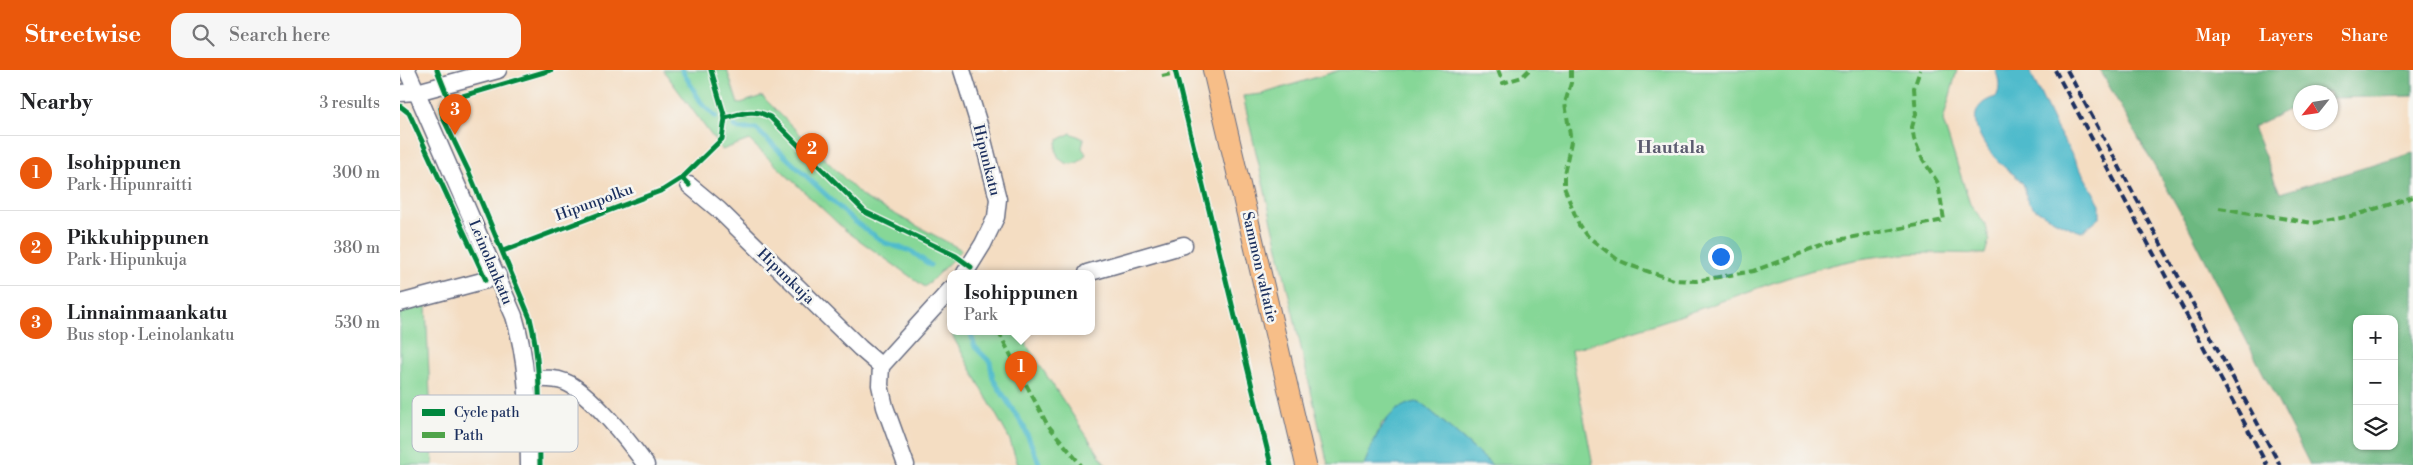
<!DOCTYPE html>
<html lang="en">
<head>
<meta charset="utf-8">
<style>
	body { margin:0; font-family:"Libre Bodoni",serif; background:#f6f6f6; color:#202124 }
	.controls { position:absolute; right:15px; bottom:15px; display:grid; overflow:hidden; border-radius:10px; box-shadow:0 1px 4px #0004 }
	.controls button { width:45px; height:45px; display:grid; place-items:center; padding:0; border:0; border-bottom:1px solid #e0e0e0; background:#fff; color:#202124; font:25px sans-serif }
	.compass { position:absolute; left:1893px; top:15px; width:45px; height:45px; border-radius:50%; background:#fff; box-shadow:0 1px 4px #0004; rotate:240deg }
	.you { position:absolute; left:1320px; top:186px; width:18px; height:18px; margin:-12px; border:4px solid #fff; border-radius:50%; background:#1a73e8; box-shadow:0 0 0 8px #1a73e833 }
	.badge { display:grid; place-items:center; width:32px; height:32px; border-radius:50%; background:#ea580c; color:#fff; font-size:16px; font-weight:700 }
	.pin { position:absolute; translate:-50% -41px; filter:drop-shadow(0 1px 2px #0008) }
	.pin::after { content:''; position:absolute; top:26px; width:18px; height:15px; background:inherit; clip-path:polygon(0 0,100% 0,50% 100%) }
	.popup { position:absolute; left:547px; top:200px; width:148px; height:65px; box-sizing:border-box; display:grid; place-content:center; border-radius:10px; background:#fff; filter:drop-shadow(0 1px 4px #0005); font-size:16px; white-space:nowrap; color:#757577 }
	.popup b { font-size:19px; color:#202124 }
	.popup::after { content:''; position:absolute; left:50%; top:100%; margin-left:-10px; border:10px solid transparent; border-top-color:#fff }
	.list { margin:0; padding:0; list-style:none }
	h2 { display:flex; justify-content:space-between; align-items:center; height:65px; margin:0; padding:0 20px; font-size:21px }
	h2 small { font-size:16px; font-weight:400; color:#757577 }
	.list li { display:grid; grid-template-columns:32px 1fr auto; gap:15px; align-items:center; box-sizing:border-box; height:75px; padding:0 20px; border-top:1px solid #e0e0e0 }
	.list b { display:block; font-size:19px; white-space:nowrap }
	.list p { margin:0; font-size:16px; white-space:nowrap; color:#757577 }
	.list em { font-size:16px; font-style:normal; color:#757577 }
	.icon { flex:none; width:28px; height:28px; fill:none; stroke:currentColor; stroke-width:2; stroke-linecap:round; stroke-linejoin:round }
	.map { position:relative; flex:none; width:2013px; height:395px; overflow:hidden }
	header { display:flex; align-items:center; gap:30px; box-sizing:border-box; height:70px; padding:0 25px; background:#ea580c; color:#fff }
	header strong { font-size:24px }
	nav { display:flex; gap:28px; margin-inline-start:auto; font-size:18px }
	.search { width:350px; height:45px; background:#f6f6f6; display:flex; align-items:center; gap:12px; box-sizing:border-box; padding:0 18px; border-radius:15px; color:#757577; font-size:19px }
	main { display:flex }
	aside { flex:1; background:#fff }
	.map>svg:first-child { display:block }
	.green { fill:#86d797; stroke:#50837a }
	.forest { fill:#6cb880; stroke:#44746f; fill-rule:evenodd }
	.water { fill:#50bbcc; stroke:#367595 }
	.lines { fill:none; stroke-linecap:round; stroke-linejoin:round }
	.stream { stroke:#50bbcc; stroke-width:5 }
	.minor-casing { stroke:#676c81; stroke-width:19 }
	.major-casing { stroke:#676c81; stroke-width:22 }
	.minor { stroke:#fff; stroke-width:16 }
	.major { stroke:#f7be88; stroke-width:20 }
	.rail { stroke:#1b2f5e; stroke-width:4; stroke-dasharray:8 4; stroke-linecap:butt }
	.quiet { stroke:#4fa44a; stroke-width:4; stroke-dasharray:8 4; stroke-linecap:butt }
	.cycleway-casing { stroke:#f6f6f2; stroke-width:8 }
	.cycleway { stroke:#00873e; stroke-width:5 }
	.labels { text-anchor:middle; stroke-width:5; stroke-linejoin:round; paint-order:stroke }
	.street-label { font-size:15px; fill:#1b2f5e; stroke:#f6f6f2 }
	.quarter-label { font-size:18px; font-weight:bold; fill:#5c5c70; stroke:#f6f6f2 }
	.key { fill:#f6f6f2; stroke:#b4bac6; stroke-width:1 }
	.key-label { font-size:14px; fill:#1b2f5e }
</style>
</head>
<body>
<header>
<strong>Streetwise</strong>
<div class="search"><svg class="icon" aria-label="search" viewBox="0 0 24 24"><circle cx="10" cy="10" r="6"/><path d="M15 15l6 6"/></svg>Search here</div>
<nav><a>Map</a><a>Layers</a><a>Share</a></nav>
</header>
<main>
<aside>
<h2>Nearby<small>3 results</small></h2>
<ul class="list">
<li><span class="badge">1</span><div><b>Isohippunen</b><p>Park · Hipunraitti</p></div><em>300 m</em></li>
<li><span class="badge">2</span><div><b>Pikkuhippunen</b><p>Park · Hipunkuja</p></div><em>380 m</em></li>
<li><span class="badge">3</span><div><b>Linnainmaankatu</b><p>Bus stop · Leinolankatu</p></div><em>530 m</em></li>
</ul>
</aside>
<div class="map">
<svg width="2013" height="395" viewBox="0 0 2013 395">
	<rect width="100%" height="100%" fill="#f6f6f2"/>
	<filter id="ink" filterUnits="userSpaceOnUse"><feTurbulence type="fractalNoise" baseFrequency=".02" numOctaves="2"/><feDisplacementMap in="SourceGraphic" scale="10" xChannelSelector="R" yChannelSelector="G"/><feConvolveMatrix kernelMatrix="1 2 1 2 8 2 1 2 1" color-interpolation-filters="sRGB"/></filter>
	<filter id="wash" filterUnits="userSpaceOnUse"><feTurbulence type="fractalNoise" baseFrequency=".0096" numOctaves="4" result="noise"/><feDisplacementMap in="SourceGraphic" scale="20" xChannelSelector="R" yChannelSelector="G"/><feGaussianBlur stdDeviation="1.12" result="paint"/><feColorMatrix in="noise" values="0 0 0 0 0 0 0 0 0 0 0 0 0 0 0 0 0 1.4 0 .05"/><feComposite in="paint" operator="in"/></filter>
	<g filter="url(#wash)">
		<rect width="100%" height="100%" fill="#f4ddc2"/>
		<g class="green">
			<polygon points="263,0 327,0 338,34 362,26 463,127 562,180 525,217 445,160 349,70 322,80"/>
			<path d="M940,0H1557L1543,51L1570,134L1586,155L1589,170L1585,184C1554,183 1522,182 1491,185C1428,190 1367,215 1308,236C1263,252 1217,266 1171,280L1193,395H1092L1025,336L1016,332L982,353L964,395H928L843,26L862,24Z"/>
			<path d="M671,63L684,69L682,78L686,84C675,104 649,91 658,70Z"/>
			<polygon points="26,235 33,395 0,395 0,242"/>
			<polygon points="551,248 551,261 624,261 627,276 706,395 618,395 609,368 546,254"/>
		</g>
		<path class="forest" d="M1700,0H2013V26L1931,28L1930,22H1900V34L1853,57L1880,123L2013,83V395H1910L1787,154ZM1957,249H1994V376H1957Z"/>
		<g class="water">
			<path d="M1595,0H1629L1656,57L1700,134V147L1682,162C1670,159 1635,142 1628,132C1625,127 1626,119 1623,114C1618,106 1606,100 1600,93C1581,74 1558,37 1596,27C1601,19 1599,8 1595,0Z"/>
			<path d="M1016,332L1025,336L1092,395H964C975,369 985,337 1016,332Z"/>
		</g>
		<g class="lines">
			<g class="stream">
				<polyline points="282,0 302,34 316,47"/>
				<polyline points="334,56 339,59 356,59 454,151 485,173 511,181 530,195"/>
				<polyline points="570,261 575,277 590,292 593,309 624,357 640,395"/>
			</g>
		</g>
	</g>
	<g filter="url(#ink)">
		<g class="lines">
			<defs>
				<g id="minor">
					<path d="M7,0L114,246C129,295 128,344 129,395"/>
					<polyline points="562,0 580,58 598,129 596,147 583,174 565,203"/>
					<polyline points="0,23 17,22 98,0"/>
					<polyline points="289,115 319,140 460,278 481,296"/>
					<polyline points="687,203 784,175"/>
					<polyline points="0,233 86,210 98,205"/>
					<path d="M127,309C140,309 153,307 165,312C189,321 230,373 246,395"/>
					<polyline points="506,395 485,337 480,315 481,296 551,219"/>
				</g>
				<polyline id="major" points="813,0 906,395"/>
			</defs>
			<use href="#minor" class="minor-casing"/>
			<use href="#major" class="major-casing"/>
			<use href="#minor" class="minor"/>
			<use href="#major" class="major"/>
			<g class="rail">
				<polyline points="1655,0 1867,395"/>
				<polyline points="1667,0 1880,395"/>
			</g>
			<g class="quiet">
				<polyline points="1098,0 1103,13 1122,7 1129,0"/>
				<polyline points="1171,0 1171,13 1165,33 1171,72 1164,104 1164,117 1179,155 1186,165 1218,190 1232,196 1274,210 1296,211 1353,201 1438,170 1544,150 1538,113 1522,88 1514,69 1512,57 1516,44 1514,18 1520,0"/>
				<polyline points="762,6 776,3"/>
				<polyline points="1819,138 1913,153 1956,145 2013,127"/>
				<polyline points="598,261 647,354 681,395"/>
			</g>
			<defs>
				<g id="cycleway">
					<path d="M37,0L49,30L41,38L43,48L68,100L130,248C142,295 139,346 140,395"/>
					<polyline points="775,0 871,395"/>
					<polyline points="49,30 151,0"/>
					<polyline points="0,36 9,43 86,210"/>
					<path d="M325,48C341,44 354,38 370,47L465,142L556,186L571,197"/>
					<polyline points="282,108 322,69 325,48 311,0"/>
					<polyline points="103,181 263,120 282,108 289,115"/>
				</g>
			</defs>
			<use href="#cycleway" class="cycleway-casing"/>
			<use href="#cycleway" class="cycleway"/>
		</g>
	</g>
	<g class="labels">
		<g class="street-label">
			<text transform="translate(587 90) rotate(76)" y="5">Hipunkatu</text>
			<text transform="translate(194 132) rotate(-20)" y="5">Hipunpolku</text>
			<text transform="translate(91 192) rotate(67)" y="5">Leinolankatu</text>
			<text transform="translate(860 197) rotate(77)" y="5">Sammon valtatie</text>
			<text transform="translate(386 206) rotate(44)" y="5">Hipunkuja</text>
		</g>
		<g class="quarter-label">
			<text x="1271" y="83">Hautala</text>
		</g>
	</g>
	<rect x="12" y="325" width="166" height="57" rx="8" class="key"/>
	<rect x="22" y="339" width="23" height="7" fill="#00873e"/>
	<rect x="22" y="362" width="23" height="6" fill="#4fa44a"/>
	<g class="key-label">
		<text x="54" y="347">Cycle path</text>
		<text x="54" y="370">Path</text>
	</g>
</svg>
<div class="controls">
<button>+</button>
<button>−</button>
<button><svg class="icon" aria-label="layers" viewBox="0 0 24 24"><path d="M12 4l9 5-9 5-9-5zM3 14l9 5 9-5"/></svg></button>
</div>
<svg class="compass" viewBox="-18 -18 36 36"><path d="M0-13l5 13h-10z" fill="#e53935"/><path d="M0 13l5-13h-10z" fill="#757577"/></svg>
<div class="you"></div>
<div class="pin badge" style="left:621px;top:322px">1</div>
<div class="popup"><b>Isohippunen</b>Park</div>
<div class="pin badge" style="left:412px;top:104px">2</div>
<div class="pin badge" style="left:55px;top:65px">3</div>
</div>
</main>
</body>
</html>
